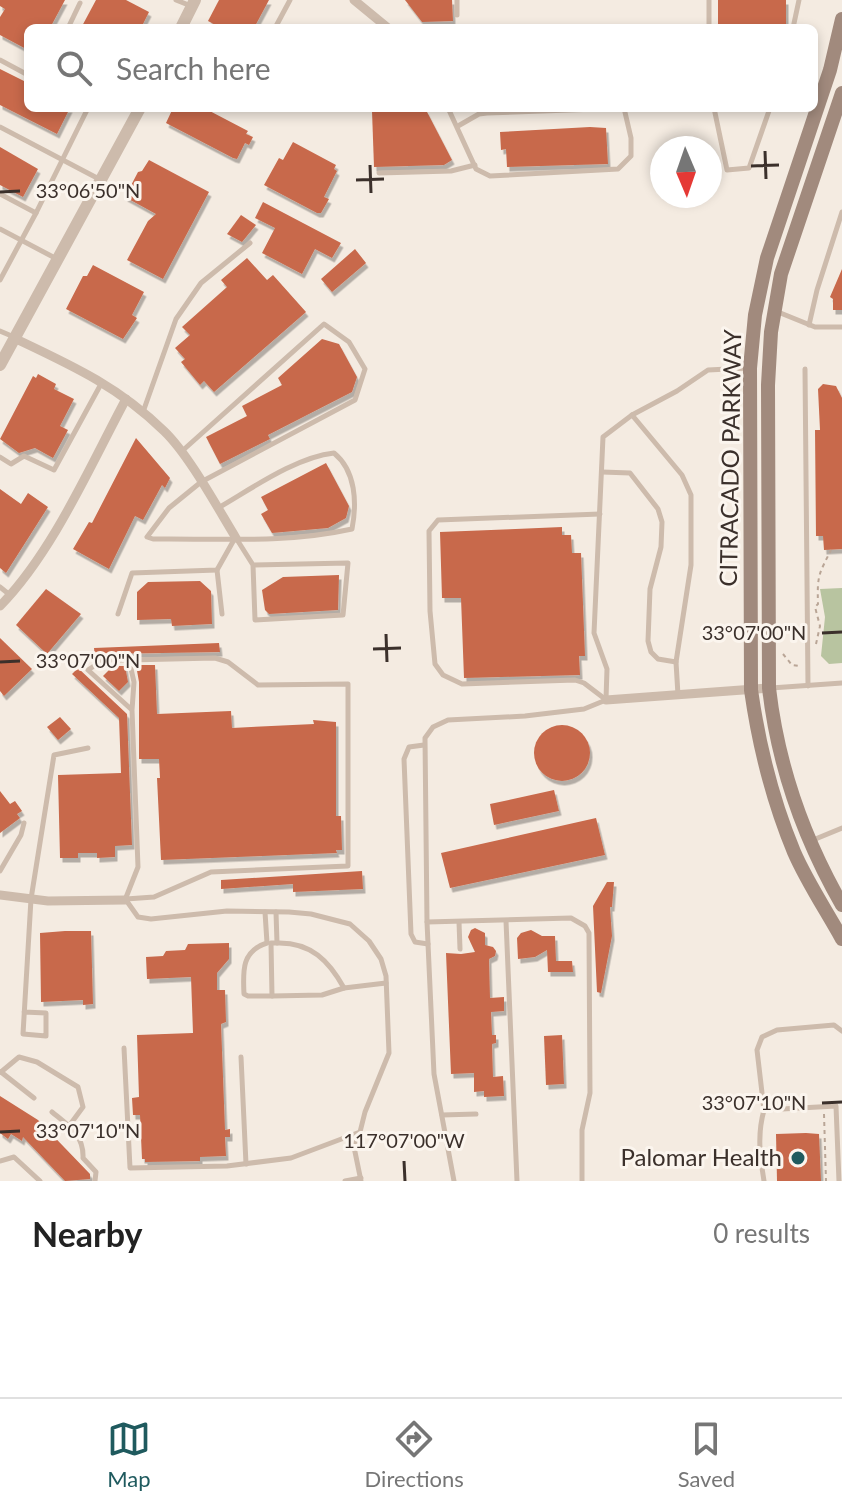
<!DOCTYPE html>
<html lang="en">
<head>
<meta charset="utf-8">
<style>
	body { margin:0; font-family:Lato,sans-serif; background:#f2f2f2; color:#222 }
	.compass { position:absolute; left:650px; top:136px; width:72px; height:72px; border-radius:50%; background:#fff; box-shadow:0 4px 12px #0003; rotate:178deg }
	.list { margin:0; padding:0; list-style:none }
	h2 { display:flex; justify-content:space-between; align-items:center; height:104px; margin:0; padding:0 32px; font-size:34px }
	h2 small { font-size:26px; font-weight:400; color:#767676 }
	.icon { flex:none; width:44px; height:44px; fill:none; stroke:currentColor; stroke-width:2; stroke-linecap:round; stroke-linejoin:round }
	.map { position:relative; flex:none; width:842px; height:1181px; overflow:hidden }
	.search { position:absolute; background:#fff; box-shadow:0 4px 12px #0003; left:24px; right:24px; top:24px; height:88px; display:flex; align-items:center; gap:20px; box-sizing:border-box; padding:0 28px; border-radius:12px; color:#767676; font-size:30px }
	.sheet { height:216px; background:#fff }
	nav { display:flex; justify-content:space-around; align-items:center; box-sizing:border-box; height:112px; border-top:2px solid #e0e0e0; background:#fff; font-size:22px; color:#767676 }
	nav a { display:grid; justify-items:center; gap:4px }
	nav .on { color:#1f5a5e }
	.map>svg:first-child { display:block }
	.green { fill:#b8c4a0 }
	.building { fill:#c8694b; filter:url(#shadow) }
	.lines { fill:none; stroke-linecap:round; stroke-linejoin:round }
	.path { stroke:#b9a596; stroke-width:2; stroke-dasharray:4 4; stroke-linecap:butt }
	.service { stroke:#cdbbac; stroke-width:5 }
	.minor { stroke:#cdbbac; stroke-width:9 }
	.tertiary { stroke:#cdbbac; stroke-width:12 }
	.secondary { stroke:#a18a7d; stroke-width:14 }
	.ticks { fill:none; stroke:#3b302b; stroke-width:3 }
	.poi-dot { fill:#1f5a5e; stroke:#fbf5ee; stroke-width:3 }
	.labels { text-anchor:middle; stroke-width:6; stroke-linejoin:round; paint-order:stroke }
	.street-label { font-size:24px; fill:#3b302b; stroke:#fbf5ee }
	.poi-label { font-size:24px; fill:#3b302b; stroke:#fbf5ee; text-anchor:end }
	.ticks-label { font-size:20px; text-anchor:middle; fill:#3b302b; stroke:#fbf5ee; stroke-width:6; stroke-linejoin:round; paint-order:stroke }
</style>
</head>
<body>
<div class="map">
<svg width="842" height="1181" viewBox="0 0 842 1181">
	<defs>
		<filter id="shadow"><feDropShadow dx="2.5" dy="4.5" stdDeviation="0" flood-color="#0004"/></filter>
	</defs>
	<rect width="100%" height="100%" fill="#f4ebe1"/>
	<polygon class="green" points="842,588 842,663 829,664 821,656 825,617 820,589"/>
	<g class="building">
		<polygon points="0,0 65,0 50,28 28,28 28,50 0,35 0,17 5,9 0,6"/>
		<polygon points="96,0 126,0 149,12 141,28 81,28"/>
		<polygon points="219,0 269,0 254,28 221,28 208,21"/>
		<polygon points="405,0 452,0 453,21 422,22"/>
		<rect x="718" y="0" width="68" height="28"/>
		<polygon points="0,69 28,83 28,108 70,108 57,134 0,105"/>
		<polygon points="173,108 204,108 248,131 246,134 253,137 249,145 245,143 237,159 233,158 166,123"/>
		<polygon points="426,110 452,160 444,165 374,167 372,111"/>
		<polygon points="590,127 606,128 608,164 507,167 506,149 501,150 500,132"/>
		<polygon points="293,142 336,165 334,169 337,171 324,197 329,199 321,213 317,213 264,185 279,158 283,160"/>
		<polygon points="0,147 38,169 23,197 0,185"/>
		<polygon points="149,160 209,192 163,279 127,260 148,221 156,214 125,197 138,172 142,171"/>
		<polygon points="263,202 341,243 332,258 315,249 302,274 262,253 275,228 255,218"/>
		<polygon points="241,215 256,225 242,242 227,234"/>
		<polygon points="355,249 366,263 332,292 321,279"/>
		<polygon points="247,258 267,280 273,275 306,312 214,392 204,381 200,385 181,362 185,359 175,348 190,335 182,327 227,287 221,280"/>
		<polygon points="93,265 144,292 132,315 137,318 123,339 66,309 83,276 87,276"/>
		<polygon points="842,269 842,310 833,310 833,299 830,297"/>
		<polygon points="322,339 339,344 357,377 352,392 268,435 270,439 220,464 206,437 247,416 242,406 282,385 278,378"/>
		<polygon points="38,374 56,384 54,389 74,399 60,426 68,430 53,458 35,448 19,453 0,439 33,376 36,378"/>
		<polygon points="823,384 836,386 842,398 842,549 824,550 823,536 816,536 815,430 820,430 818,389"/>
		<polygon points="136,438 170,478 165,488 162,485 143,520 135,516 109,569 73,549 89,522 92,523"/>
		<polygon points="326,463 349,506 346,518 328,528 272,533 261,514 268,510 261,497"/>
		<polygon points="0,489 21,504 28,493 48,507 6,573 0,568"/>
		<polygon points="562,527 562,535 571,535 572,553 581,553 585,656 579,656 580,675 464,678 461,598 442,598 440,532"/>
		<polygon points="339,575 338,610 269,614 265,610 262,590 283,577"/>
		<polygon points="200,581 211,591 212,624 172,626 171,619 137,620 137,592 148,582"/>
		<polygon points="46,589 81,614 47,654 16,625"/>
		<polygon points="0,638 32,669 4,696 0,691"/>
		<polygon points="219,643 220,652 103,654 95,657 94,648"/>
		<polygon points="136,665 155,665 157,714 231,711 232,728 314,724 313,720 336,722 336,816 341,816 342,850 336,850 337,853 161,860 157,778 160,778 159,759 139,759 139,682"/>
		<polygon points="113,666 125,666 128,682 119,691 103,676"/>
		<polygon points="78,668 127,714 132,845 115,846 115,857 97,858 97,853 78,853 78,858 60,858 58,775 121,773 119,718 72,674"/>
		<polygon points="60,717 71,729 58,740 47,727"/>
		<circle cx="562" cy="753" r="28"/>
		<polygon points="554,790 559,811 494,825 490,804"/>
		<polygon points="0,791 10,804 15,801 22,811 17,814 20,818 0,833"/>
		<polygon points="596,818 605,855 450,888 441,853"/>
		<polygon points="362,871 363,889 293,892 293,884 221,889 221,880"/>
		<polygon points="607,882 614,882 612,907 610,907 612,936 601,993 597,992 593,906"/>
		<polygon points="475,928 485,933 485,945 493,947 496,951 495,956 489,959 490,998 504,997 504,1011 491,1012 492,1035 496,1035 496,1043 492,1044 493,1077 503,1076 504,1096 484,1097 484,1091 474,1092 474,1073 451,1074 446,953 461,954 475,952 468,937 471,930"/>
		<polygon points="531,930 542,936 555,936 556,961 572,961 573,972 548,972 547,950 535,957 518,959 517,938 521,933"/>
		<polygon points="65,931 91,931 93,1004 83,1005 83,1000 41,1002 40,933"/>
		<polygon points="229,943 229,959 217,973 217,990 225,990 226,1022 221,1024 225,1130 230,1129 230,1137 225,1137 226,1156 200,1157 200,1161 145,1162 145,1159 142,1159 140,1115 133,1115 132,1098 139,1097 137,1035 193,1033 191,977 147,979 146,957 163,956 166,951 185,950 188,944"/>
		<polygon points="562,1035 564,1084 546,1085 544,1036"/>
		<polygon points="0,1096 38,1120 90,1174 90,1179 65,1181 23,1137 22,1141 11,1134 8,1139 0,1133"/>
		<polygon points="806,1133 819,1134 821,1181 777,1181 776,1134"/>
	</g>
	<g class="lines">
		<g class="path">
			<path d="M816,644L820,626L815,607L818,604C817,575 819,574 831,550"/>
			<polyline points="783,654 792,665 799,666"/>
			<polyline points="824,1114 826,1181"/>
		</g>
		<g class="service">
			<polyline points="176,0 191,6"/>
			<polyline points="457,0 457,15"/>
			<polyline points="68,28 80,3"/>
			<polyline points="275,28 290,0"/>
			<polyline points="709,28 709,0"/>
			<polyline points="793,28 799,0"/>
			<polyline points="0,60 28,75"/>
			<polyline points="448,108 476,169 490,176 618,169 631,156 631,138 624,108"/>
			<polyline points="714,108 727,170 749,168 770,108"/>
			<polyline points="458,126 479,114 487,113 624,108"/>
			<polyline points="0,127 99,179"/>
			<polyline points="379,173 451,171 475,165"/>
			<polyline points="0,194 36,213 88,108"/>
			<polyline points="0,229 57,259"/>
			<polyline points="0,280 36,213"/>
			<polyline points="778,312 815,327 842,327"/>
			<polyline points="809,325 817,290 842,212"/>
			<polyline points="0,331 14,337"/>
			<polyline points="805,369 808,686"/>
			<polyline points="143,412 176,319 201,283 250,243"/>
			<polyline points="632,415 682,475 691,495 691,565 676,662 678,695"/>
			<path d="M181,452L324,324L349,342L365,369L355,400L201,482L169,508L147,537L153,539C221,538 284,544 352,529C357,503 356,471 334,453C296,457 251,489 218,508"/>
			<polyline points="0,457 11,464 24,456 54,470 101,384"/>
			<polyline points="602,472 630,473 658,509 662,522 661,547 650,589 648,641 651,652 658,659 676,662"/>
			<polyline points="600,514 438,520 429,531 430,611 435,664 443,675 462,684 575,680 584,683 605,699"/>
			<polyline points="236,538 253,565 255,620 343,615 348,563 253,565"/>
			<polyline points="217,570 222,614"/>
			<polyline points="0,587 10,595"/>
			<polyline points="118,614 132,573 217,570 235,538"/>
			<polyline points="771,688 842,683"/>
			<polyline points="606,699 607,669 594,633 603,437 632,415 677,391 708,370 748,368"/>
			<polyline points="424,745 409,747 404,759 411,934 415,942 428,944"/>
			<polyline points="813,840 842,828"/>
			<polyline points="0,871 21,835 24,823"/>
			<polyline points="126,899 154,897 211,872 348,866 348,684 258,685 228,662 215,658 129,660"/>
			<polyline points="125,900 138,867 132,710 88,670 103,660 129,660 134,682 132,710"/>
			<path d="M265,912L267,943C241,951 243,972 244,994L248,996H272"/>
			<path d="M276,912L277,943C311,942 329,961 344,988L386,983"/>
			<polyline points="506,921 517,1181"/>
			<polyline points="427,922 571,918 585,926 589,933 590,1093 582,1130 582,1181"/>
			<polyline points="459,922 460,949"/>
			<polyline points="277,943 271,943 272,996 322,995 344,988"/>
			<polyline points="24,1012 46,1013 46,1036 23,1034 31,899 54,755 88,748"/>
			<polyline points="124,1048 130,1168 227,1166 291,1158 360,1132 365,1112 389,1053 386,976 381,959 369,941 350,924 311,914 289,912 227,911 151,919 138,917 126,900"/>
			<polyline points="241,1057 246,1164"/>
			<polyline points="1,1072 19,1057 37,1062 78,1087 83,1107 69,1126"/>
			<polyline points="1,1072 34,1098"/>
			<path d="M764,1110C757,1135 760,1156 764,1181"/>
			<path d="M52,1112C69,1126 84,1135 83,1158L96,1172L95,1181"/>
			<polyline points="442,1115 476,1114"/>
			<polyline points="360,1133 354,1147 361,1181"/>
			<polyline points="0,1161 14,1157 40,1181"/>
			<polyline points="345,1181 361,1178"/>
			<polyline points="454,1181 434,1074 427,922 425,738 433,727 448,720 525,716 584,709 606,700"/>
			<polyline points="839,1181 836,1106 764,1110 757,1050 762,1037 777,1030 834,1025 842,1031"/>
		</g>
		<g class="minor">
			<polyline points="354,0 388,28"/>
			<path d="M14,338C71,365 118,386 164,431C189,455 217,507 236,538"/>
			<path d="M0,606C53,552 90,466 126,399"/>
			<polyline points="606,700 769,688"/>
			<polyline points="0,895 48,901 125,900"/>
		</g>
		<g class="tertiary">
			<polyline points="181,28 195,0"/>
			<polyline points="0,365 140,108"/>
		</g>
		<g class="secondary">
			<path d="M842,19L830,70L767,258L755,315L750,368L751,690C759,746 772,799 794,852C807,882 826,910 842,939"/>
			<path d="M842,93L781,274L771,332L768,385L769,688C778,766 803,837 842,905"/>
		</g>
	</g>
	<path class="ticks" d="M765,151L766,179M370,165L371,193M751,166L779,165M356,180L384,179M0,192L20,191M822,633L842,632M386,634L387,662M373,649L401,648M0,662L20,661M822,1103L842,1102M0,1132L20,1131M404,1161L405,1181"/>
	<circle class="poi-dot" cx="798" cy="1158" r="8"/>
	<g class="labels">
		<g class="street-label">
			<text transform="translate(731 458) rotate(-89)" y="8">CITRACADO PARKWAY</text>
		</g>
		<g class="poi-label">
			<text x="782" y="1166">Palomar Health</text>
		</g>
	</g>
	<g class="ticks-label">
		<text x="88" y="198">33°06'50"N</text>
		<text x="754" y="640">33°07'00"N</text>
		<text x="88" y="668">33°07'00"N</text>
		<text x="754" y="1110">33°07'10"N</text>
		<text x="88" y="1138">33°07'10"N</text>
		<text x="404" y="1148">117°07'00"W</text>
	</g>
</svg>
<svg class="compass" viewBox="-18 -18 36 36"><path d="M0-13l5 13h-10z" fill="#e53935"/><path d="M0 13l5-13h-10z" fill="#767676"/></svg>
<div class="search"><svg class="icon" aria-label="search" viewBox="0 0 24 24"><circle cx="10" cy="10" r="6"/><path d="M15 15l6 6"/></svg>Search here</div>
</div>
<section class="sheet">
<h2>Nearby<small>0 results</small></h2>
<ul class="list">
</ul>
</section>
<nav>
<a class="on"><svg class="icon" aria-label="map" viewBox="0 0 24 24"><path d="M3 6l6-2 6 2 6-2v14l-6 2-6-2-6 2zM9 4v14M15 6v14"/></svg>Map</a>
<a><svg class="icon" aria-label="directions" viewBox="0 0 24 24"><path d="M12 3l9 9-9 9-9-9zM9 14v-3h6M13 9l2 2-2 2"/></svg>Directions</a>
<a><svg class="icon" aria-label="saved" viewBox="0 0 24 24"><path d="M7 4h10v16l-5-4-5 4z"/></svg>Saved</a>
</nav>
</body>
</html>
